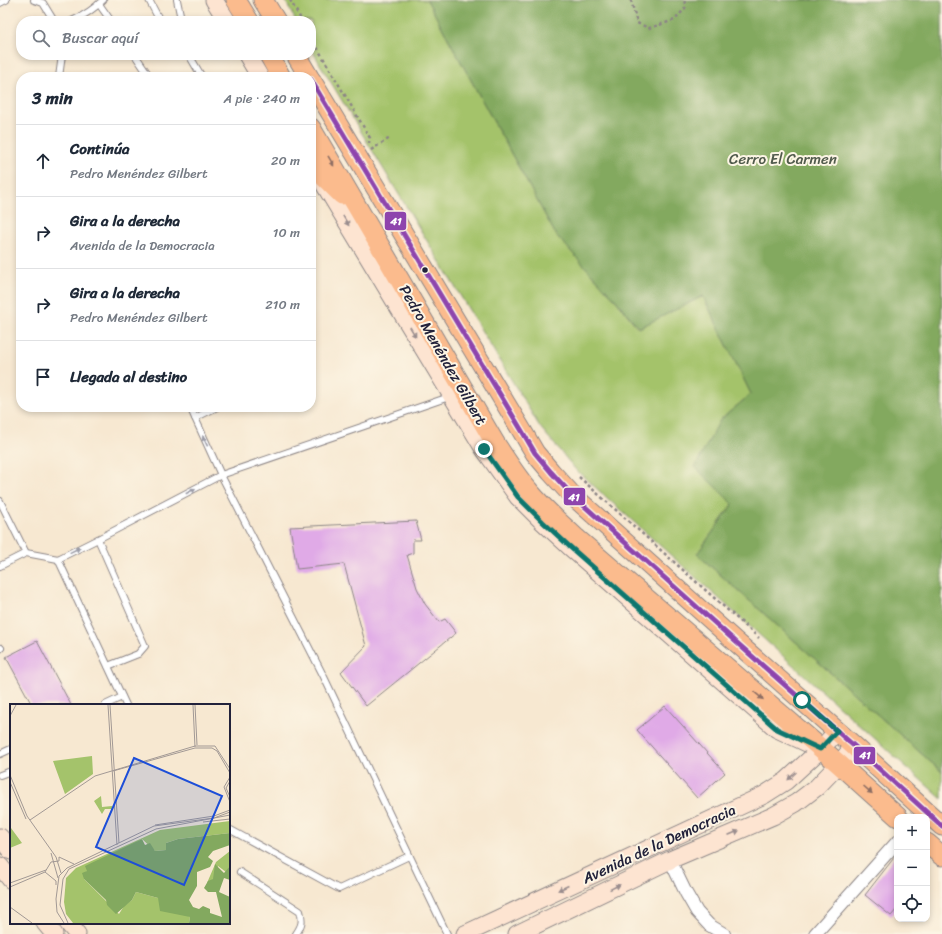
<!DOCTYPE html>
<html lang="es">
<head>
<meta charset="utf-8">
<style>
	body { margin:0; font-family:Sriracha,sans-serif; background:#f2f2f3; color:#1f2937 }
	.controls { position:absolute; right:12px; bottom:12px; display:grid; overflow:hidden; border-radius:8px; box-shadow:0 2px 6px #0003 }
	.controls button { width:36px; height:36px; display:grid; place-items:center; padding:0; border:0; border-bottom:1px solid #e0e1e3; background:#fff; color:#1f2937; font:20px sans-serif }
	.stop { position:absolute; width:12px; height:12px; margin:-9px; border:3px solid #0f766e; border-radius:50%; background:#fff }
	.stop.end { background:#0f766e; border-color:#fff; box-shadow:0 1px 4px #0008 }
	.list { margin:0; padding:0; list-style:none }
	h2 { display:flex; justify-content:space-between; align-items:center; height:52px; margin:0; padding:0 16px; font-size:17px }
	h2 small { font-size:13px; font-weight:400; color:#747a83 }
	.list li { display:grid; grid-template-columns:26px 1fr auto; gap:12px; align-items:center; box-sizing:border-box; height:72px; padding:0 16px; border-top:1px solid #e0e1e3 }
	.list b { display:block; font-size:15px; white-space:nowrap }
	.list p { margin:0; font-size:13px; white-space:nowrap; color:#747a83 }
	.list em { font-size:13px; font-style:normal; color:#747a83 }
	.icon { flex:none; width:22px; height:22px; fill:none; stroke:currentColor; stroke-width:2; stroke-linecap:round; stroke-linejoin:round }
	.map { position:relative; flex:none; width:942px; height:934px; overflow:hidden }
	.search { position:absolute; background:#fff; box-shadow:0 2px 6px #0003; left:16px; top:16px; width:300px; height:44px; display:flex; align-items:center; gap:10px; box-sizing:border-box; padding:0 14px; border-radius:16px; color:#747a83; font-size:15px }
	.panel { position:absolute; background:#fff; box-shadow:0 2px 6px #0003; left:16px; top:72px; width:300px; height:340px; border-radius:16px }
	.map>svg:first-child { display:block }
	.green { fill:#a4c36b; stroke:#637253 }
	.forest { fill:#83a95f; stroke:#52664d }
	.building { fill:#e0aae7 }
	.lines { fill:none; stroke-linecap:round; stroke-linejoin:round }
	.lane-casing { stroke:#8c8586; stroke-width:8 }
	.street-casing { stroke:#8c8586; stroke-width:14 }
	.secondary-casing { stroke:#8c8586; stroke-width:19 }
	.primary-casing { stroke:#8c8586; stroke-width:21 }
	.path { stroke:#8c8586; stroke-width:2.5; stroke-dasharray:3 3; stroke-linecap:butt }
	.lane { stroke:#fff; stroke-width:6 }
	.street { stroke:#fff; stroke-width:12 }
	.secondary { stroke:#fde4d1; stroke-width:17 }
	.primary { stroke:#fbbb8d; stroke-width:19 }
	.bus-1-casing { stroke:#fcf5e5; stroke-width:8 }
	.bus-1 { stroke:#8e44ad; stroke-width:5 }
	.oneway { fill:#8e6e64 }
	.oneway2 { fill:#9a8d8e }
	.oneway3 { fill:#9c9ca7 }
	.route { stroke:#0f766e; stroke-width:5 }
	.bus-dot { fill:#22223b; stroke:#fcf5e5; stroke-width:1.5 }
	.labels { text-anchor:middle; stroke-width:4; stroke-linejoin:round; paint-order:stroke }
	.park-label { font-size:15px; fill:#505a4c; stroke:#fcf5e5 }
	.street-label { font-size:15px; fill:#22223b; stroke:#fcf5e5 }
	.inset-road { fill:none; stroke:#a29995; stroke-width:1 }
	.view { fill:#1d4ed8; fill-opacity:0.15; stroke:#1d4ed8; stroke-width:2 }
	.inset-edge { fill:none; stroke:#22223b; stroke-width:2 }
	.line-badge { stroke:#fcf5e5; stroke-width:1.5 }
	.badge-label { font-size:11px; text-anchor:middle; font-weight:bold; fill:#fff }
</style>
</head>
<body>
<div class="map">
<svg width="942" height="934" viewBox="0 0 942 934">
	<rect width="100%" height="100%" fill="#fcf5e5"/>
	<filter id="ink" filterUnits="userSpaceOnUse"><feTurbulence type="fractalNoise" baseFrequency=".025" numOctaves="2"/><feDisplacementMap in="SourceGraphic" scale="8" xChannelSelector="R" yChannelSelector="G"/><feConvolveMatrix kernelMatrix="1 2 1 2 8 2 1 2 1" color-interpolation-filters="sRGB"/></filter>
	<filter id="wash" filterUnits="userSpaceOnUse"><feTurbulence type="fractalNoise" baseFrequency=".012" numOctaves="4" result="noise"/><feDisplacementMap in="SourceGraphic" scale="16" xChannelSelector="R" yChannelSelector="G"/><feGaussianBlur stdDeviation="0.9" result="paint"/><feColorMatrix in="noise" values="0 0 0 0 0 0 0 0 0 0 0 0 0 0 0 0 0 1.4 0 .05"/><feComposite in="paint" operator="in"/></filter>
	<g filter="url(#wash)">
		<rect width="100%" height="100%" fill="#f7e8d1"/>
		<polygon class="green" points="285,0 427,0 556,235 613,297 638,328 703,296 751,394 720,420 733,504 697,554 942,772 942,799 576,470 540,427 321,66 311,48 311,21 296,21"/>
		<polygon class="forest" points="427,0 942,0 942,772 697,554 733,504 695,467 720,420 751,394 703,296 639,328 613,297 556,235"/>
		<g id="blocks">
			<g class="building">
				<polygon points="416,521 421,540 413,540 413,553 407,555 417,588 425,604 439,622 445,619 456,633 366,706 341,672 366,646 344,564 297,569 290,527"/>
				<polygon points="37,641 71,705 32,705 6,657"/>
				<polygon points="665,706 725,773 697,798 637,730"/>
				<polygon points="897,854 897,909 891,916 865,895"/>
			</g>
		</g>
	</g>
	<g filter="url(#ink)">
		<use href="#blocks" fill-opacity="0" stroke="#8c8586" stroke-width="1"/>
		<g class="lines">
			<defs>
				<g id="lane">
					<polyline points="34,0 43,3 54,21"/>
					<polyline points="149,0 160,21"/>
					<polyline points="177,0 181,19 181,21"/>
					<polyline points="0,3 6,0"/>
					<polyline points="99,4 111,21"/>
					<path d="M72,21C83,16 95,8 103,0"/>
					<polyline points="135,55 150,77"/>
					<polyline points="189,55 202,77"/>
					<polyline points="59,77 62,55"/>
					<polyline points="190,407 221,475 324,677 447,934"/>
					<polyline points="195,418 217,407"/>
					<polyline points="0,501 26,553"/>
					<polyline points="98,539 145,646 138,654 108,666"/>
					<polyline points="58,559 126,705"/>
					<polyline points="0,566 26,553 58,559 98,539 221,475 452,396"/>
					<polyline points="0,649 1,648"/>
					<polyline points="105,705 122,697"/>
					<polyline points="0,754 11,749"/>
					<polyline points="0,775 11,771"/>
					<polyline points="229,829 339,889 409,856"/>
					<path d="M240,872L300,911C303,921 302,925 296,934"/>
				</g>
				<g id="street">
					<polyline points="670,860 686,893 697,912 709,925 724,934"/>
					<polyline points="815,934 897,842"/>
				</g>
				<g id="secondary">
					<polyline points="214,0 227,21"/>
					<polyline points="247,55 260,77"/>
					<polyline points="321,179 484,449 518,497 543,522 569,546 777,729 811,745"/>
					<polyline points="0,837 11,851"/>
					<polyline points="0,866 11,880"/>
					<polyline points="45,923 54,934"/>
					<polyline points="68,923 77,934"/>
					<polyline points="465,934 764,795 786,781 821,749 837,731"/>
					<polyline points="517,934 670,860 773,816 796,803 817,787 839,764 854,746"/>
				</g>
				<g id="primary">
					<polyline points="236,0 249,21"/>
					<polyline points="263,0 276,21"/>
					<polyline points="269,55 281,77"/>
					<polyline points="296,55 309,77"/>
					<polyline points="311,80 522,431 535,453 551,472 571,494 736,642 854,746 942,826"/>
					<path d="M311,128L495,443C506,460 516,476 529,491C543,508 560,523 575,537L839,764L898,817"/>
					<polyline points="311,161 312,165 342,195"/>
					<polyline points="927,843 942,856"/>
				</g>
			</defs>
			<use href="#lane" class="lane-casing"/>
			<use href="#street" class="street-casing"/>
			<use href="#secondary" class="secondary-casing"/>
			<use href="#primary" class="primary-casing"/>
			<g class="path">
				<polyline points="290,0 302,21"/>
				<polyline points="631,0 637,23 649,28 675,20 686,7 684,0"/>
				<polyline points="311,37 370,138 369,143"/>
				<polyline points="371,150 390,138"/>
				<polyline points="579,477 759,638"/>
			</g>
			<use href="#lane" class="lane"/>
			<use href="#street" class="street"/>
			<use href="#secondary" class="secondary"/>
			<use href="#primary" class="primary"/>
			<defs>
				<polyline id="bus-1" points="311,80 522,431 535,453 551,472 571,494 736,642 854,746 942,826"/>
			</defs>
			<use href="#bus-1" class="bus-1-casing"/>
			<use href="#bus-1" class="bus-1"/>
		</g>
		<defs><path id="oneway-solid" d="M-6-.8H1V-3.2L6.5 0L1 3.2V.8H-6Z"/></defs>
		<g class="oneway">
			<use href="#oneway-solid" transform="translate(331 161) rotate(60)"/>
			<use href="#oneway-solid" transform="translate(759 696) rotate(41)"/>
			<use href="#oneway-solid" transform="translate(868 790) rotate(42)"/>
		</g>
		<g class="oneway2">
			<use href="#oneway-solid" transform="translate(346 221) rotate(59)"/>
			<use href="#oneway-solid" transform="translate(413 332) rotate(59)"/>
			<use href="#oneway-solid" transform="translate(792 776) rotate(137)"/>
			<use href="#oneway-solid" transform="translate(734 833) rotate(-23)"/>
			<use href="#oneway-solid" transform="translate(615 887) rotate(-26)"/>
			<use href="#oneway-solid" transform="translate(563 888) rotate(155)"/>
		</g>
		<g class="oneway3">
			<use href="#oneway-solid" transform="translate(205 441) rotate(-115)"/>
			<use href="#oneway-solid" transform="translate(191 491) rotate(-28)"/>
			<use href="#oneway-solid" transform="translate(75 550) rotate(-26)"/>
		</g>
	</g>
	<g class="lines" filter="url(#ink)">
		<polyline class="route" points="484,449 518,497 543,522 569,546 777,729 820,749 837,731 802,700"/>
	</g>
	<circle class="bus-dot" cx="425" cy="270" r="3.5"/>
	<g class="labels">
		<g class="park-label">
			<text x="783" y="164">Cerro El Carmen</text>
		</g>
		<g class="street-label">
			<text transform="translate(443 355) rotate(60)" y="5">Pedro Menéndez Gilbert</text>
			<text transform="translate(659 844) rotate(-25)" y="5">Avenida de la Democracia</text>
		</g>
	</g>
	<g transform="translate(10 704)">
		<rect width="220" height="220" fill="#f7e8d1"/>
		<path d="M82,52L83,70L55,90L43,57ZM91,92L92,103L102,102V105H95L92,110L84,97ZM220,117V129L168,135L156,139V146L145,147L132,135L77,167L74,175L109,210L114,202L122,196L126,188L148,194L180,213L179,219H63L56,210L54,198L56,174L66,164L150,126ZM1,124L12,139L0,144V138ZM220,147V162L216,168L208,162L204,175L197,179L206,158Z" fill="#a4c36b"/>
		<path d="M220,129V141L203,147L198,153L203,157L200,163L187,168V182L179,196L183,203L189,205L193,202L200,205V209L212,213L206,188H198L194,184L198,177L203,175L205,160L214,169L220,162V176L214,174L209,188L220,193V219H179L180,213L150,207L148,194L126,188L122,196L106,210L97,201L96,196L74,175L72,169L77,167L75,162L132,135L135,141L140,139L145,147L156,146V139L168,135Z" fill="#83a95f"/>
		<path class="inset-road" d="M98,1L107,141M100,1L109,139M183,1L185,43M185,1L187,41M0,12L6,1M103,67L185,44H202L207,47L220,69M0,71L17,112L46,153L51,169M220,73L214,83L220,98M220,77L216,84L220,93M0,78L16,115M20,116L85,72L185,42H205L220,65M193,118L220,115M145,121L204,112L220,106M41,149L48,174M49,153L64,160M0,179L36,166M46,181V177L35,168L41,158L49,157V153M0,183L35,168M0,203L22,219M54,219L47,208L46,195L49,172L57,164L144,122L204,114L220,108M58,219L50,201L53,175L59,165L146,125L220,111"/>
		<path class="view" d="M124,54L212,92L174,181L86,143Z"/>
		<rect width="220" height="220" class="inset-edge"/>
	</g>
	<g class="line-badge">
		<rect x="384" y="211" width="23" height="20" rx="4" fill="#8e44ad"/>
		<rect x="563" y="487" width="23" height="19" rx="4" fill="#8e44ad"/>
		<rect x="853" y="746" width="23" height="19" rx="4" fill="#8e44ad"/>
	</g>
	<g class="badge-label">
		<text x="396" y="225">41</text>
		<text x="574" y="501">41</text>
		<text x="865" y="759">41</text>
	</g>
</svg>
<div class="controls">
<button>+</button>
<button>−</button>
<button><svg class="icon" aria-label="locate" viewBox="0 0 24 24"><circle cx="12" cy="12" r="6"/><path d="M12 2v4M12 18v4M2 12h4M18 12h4"/></svg></button>
</div>
<div class="stop" style="left:802px;top:700px"></div>
<div class="stop end" style="left:484px;top:449px"></div>
<div class="search"><svg class="icon" aria-label="search" viewBox="0 0 24 24"><circle cx="10" cy="10" r="6"/><path d="M15 15l6 6"/></svg>Buscar aquí</div>
<section class="panel">
<h2>3 min<small>A pie · 240 m</small></h2>
<ul class="list">
<li><svg class="icon" aria-label="ahead" viewBox="0 0 24 24"><path d="M12 20V5M6 11l6-6 6 6"/></svg><div><b>Continúa</b><p>Pedro Menéndez Gilbert</p></div><em>20 m</em></li>
<li><svg class="icon" aria-label="right" viewBox="0 0 24 24"><path d="M7 20v-9h11M14 6l5 5-5 5"/></svg><div><b>Gira a la derecha</b><p>Avenida de la Democracia</p></div><em>10 m</em></li>
<li><svg class="icon" aria-label="right" viewBox="0 0 24 24"><path d="M7 20v-9h11M14 6l5 5-5 5"/></svg><div><b>Gira a la derecha</b><p>Pedro Menéndez Gilbert</p></div><em>210 m</em></li>
<li><svg class="icon" aria-label="arrive" viewBox="0 0 24 24"><path d="M6 21V4h12l-3 4 3 4H6"/></svg><div><b>Llegada al destino</b></div></li>
</ul>
</section>
</div>
</body>
</html>
